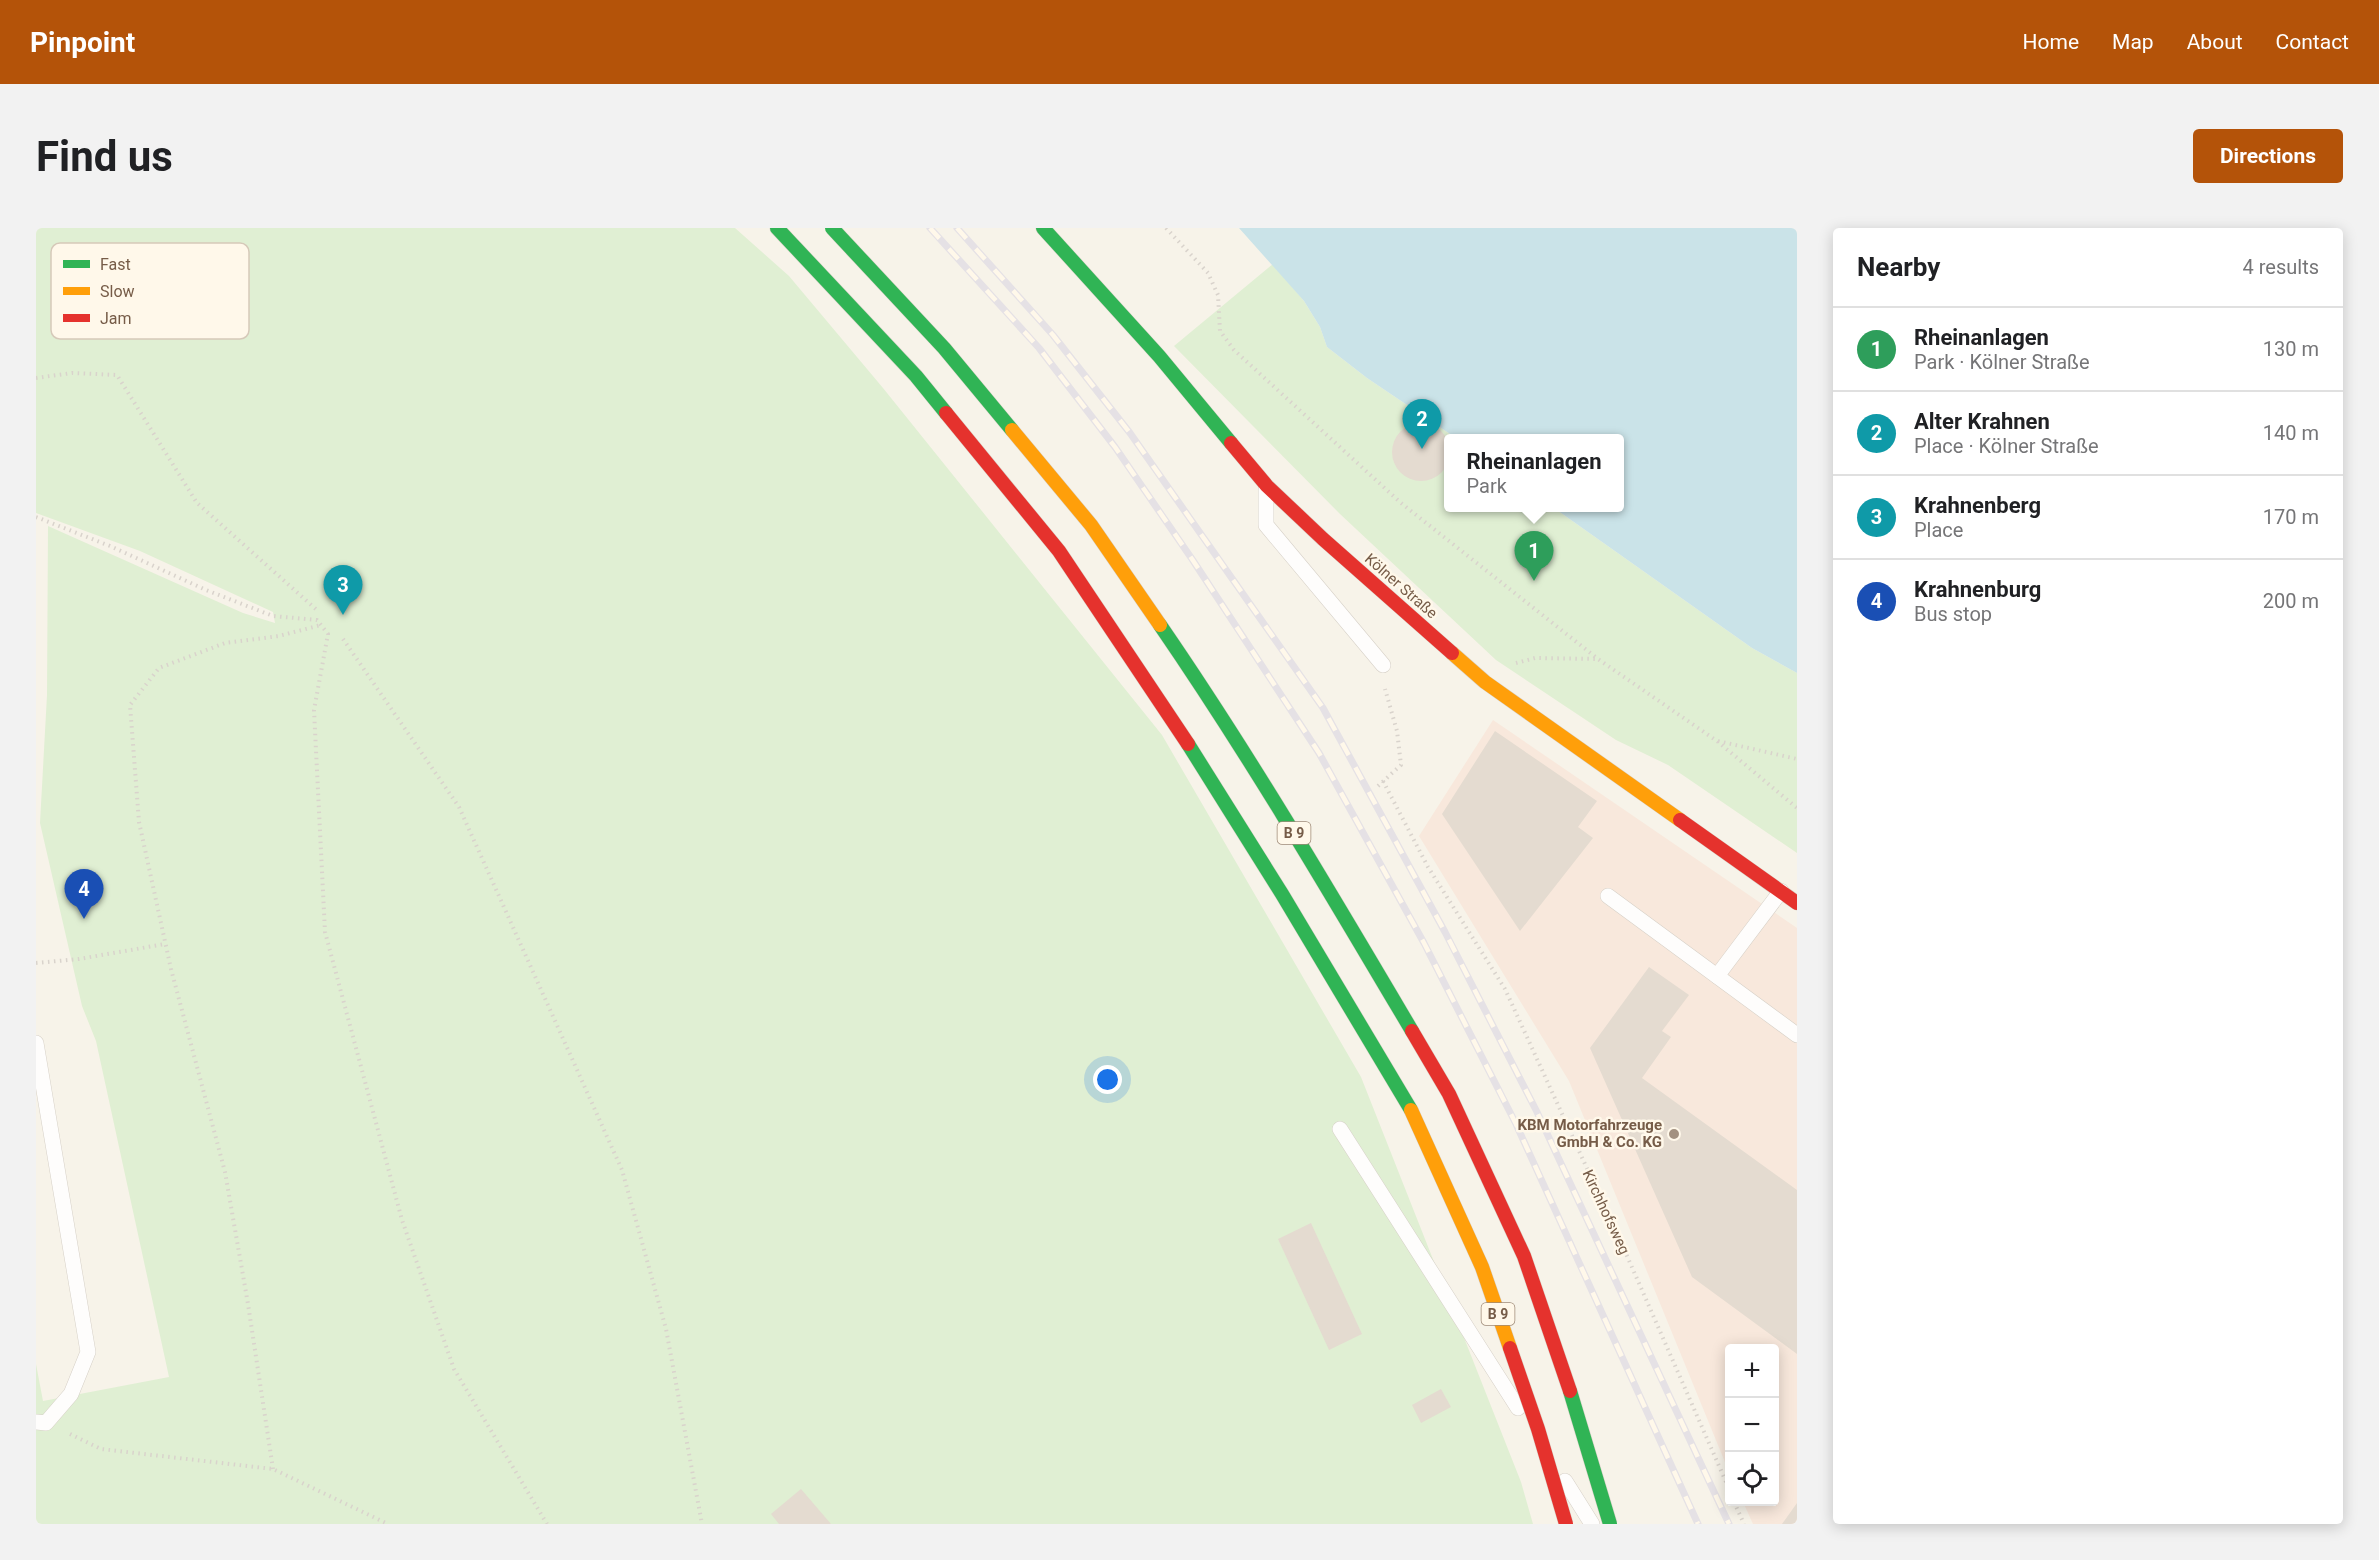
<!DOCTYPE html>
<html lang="en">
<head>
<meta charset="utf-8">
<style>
	body { margin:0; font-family:Roboto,sans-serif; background:#f2f2f2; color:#202124 }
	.controls { position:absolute; right:18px; bottom:18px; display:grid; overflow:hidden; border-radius:6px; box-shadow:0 3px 15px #0003 }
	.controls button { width:54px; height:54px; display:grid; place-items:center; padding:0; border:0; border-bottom:2px solid #e0e0e0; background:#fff; color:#202124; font:30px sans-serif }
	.you { position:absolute; left:1072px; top:852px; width:21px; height:21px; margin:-15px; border:4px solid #fff; border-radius:50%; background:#1a73e8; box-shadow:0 0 0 9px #1a73e833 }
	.badge { display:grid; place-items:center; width:39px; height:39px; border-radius:50%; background:#b45309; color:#fff; font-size:20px; font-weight:700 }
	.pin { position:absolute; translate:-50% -50px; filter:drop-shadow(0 2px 3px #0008) }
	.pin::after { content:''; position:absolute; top:32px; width:21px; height:18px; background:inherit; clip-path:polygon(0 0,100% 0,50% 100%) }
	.popup { position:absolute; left:1408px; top:206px; width:180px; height:78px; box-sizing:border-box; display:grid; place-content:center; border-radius:6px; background:#fff; filter:drop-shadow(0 2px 4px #0005); font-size:20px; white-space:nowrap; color:#757577 }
	.popup b { font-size:22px; color:#202124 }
	.popup::after { content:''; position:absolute; left:50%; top:100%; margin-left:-12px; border:12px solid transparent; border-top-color:#fff }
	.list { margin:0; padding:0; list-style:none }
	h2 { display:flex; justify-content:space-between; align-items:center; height:78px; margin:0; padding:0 24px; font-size:26px }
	h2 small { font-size:20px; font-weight:400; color:#757577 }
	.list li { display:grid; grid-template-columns:39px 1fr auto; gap:18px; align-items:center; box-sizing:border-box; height:84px; padding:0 24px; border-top:2px solid #e0e0e0 }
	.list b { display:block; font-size:22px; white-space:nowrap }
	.list p { margin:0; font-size:20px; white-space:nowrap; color:#757577 }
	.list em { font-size:20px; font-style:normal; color:#757577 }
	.icon { flex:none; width:33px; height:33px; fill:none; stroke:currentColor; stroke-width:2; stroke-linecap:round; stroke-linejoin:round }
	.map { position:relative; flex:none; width:1761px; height:1296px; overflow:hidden; border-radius:6px }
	header { display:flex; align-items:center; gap:36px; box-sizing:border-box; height:84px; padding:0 30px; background:#b45309; color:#fff }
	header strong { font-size:28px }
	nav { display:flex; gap:33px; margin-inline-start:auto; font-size:21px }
	.intro { display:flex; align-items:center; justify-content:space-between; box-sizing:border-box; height:144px; padding:0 36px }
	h1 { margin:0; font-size:42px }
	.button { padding:15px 27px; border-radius:6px; background:#b45309; color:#fff; font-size:21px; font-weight:700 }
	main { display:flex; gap:36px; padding:0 36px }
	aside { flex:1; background:#fff; border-radius:6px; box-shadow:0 3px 15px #0003 }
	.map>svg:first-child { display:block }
	.commercial { fill:#f8e8dc }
	.green { fill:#e0efd3 }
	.water { fill:#cae3e8 }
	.building { fill:#e4dbd0 }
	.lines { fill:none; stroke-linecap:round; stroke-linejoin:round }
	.lane-casing { stroke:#d6d0c7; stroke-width:16 }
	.fast-casing { stroke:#d7d0c7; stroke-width:15 }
	.slow-casing { stroke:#d7d0c7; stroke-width:15 }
	.jam-casing { stroke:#d7d0c7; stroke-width:15 }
	.path { stroke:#d9d3cc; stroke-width:4; stroke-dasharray:1.5 4.5; stroke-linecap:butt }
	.lane { stroke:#fefdfc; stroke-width:15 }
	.fast { stroke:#30b455; stroke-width:14 }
	.slow { stroke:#ff9f0a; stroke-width:14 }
	.jam { stroke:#e5322d; stroke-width:14 }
	.rail-casing { stroke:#e5e1e5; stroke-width:7 }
	.rail { stroke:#fff8ea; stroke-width:4.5; stroke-dasharray:14; stroke-linecap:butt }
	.fast-bridge-casing { stroke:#d6cec5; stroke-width:15; stroke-linecap:butt }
	.slow-bridge-casing { stroke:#d6cec5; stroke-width:15; stroke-linecap:butt }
	.jam-bridge-casing { stroke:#d6cec5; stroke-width:15; stroke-linecap:butt }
	.fast-bridge { stroke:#30b455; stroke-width:14 }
	.slow-bridge { stroke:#ff9f0a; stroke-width:14 }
	.jam-bridge { stroke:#e5322d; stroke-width:14 }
	.poi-dot { fill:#a39180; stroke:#fff8ea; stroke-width:2 }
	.labels { text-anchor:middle; stroke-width:5; stroke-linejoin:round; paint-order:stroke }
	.shield { fill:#fff8ea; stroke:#9f8b79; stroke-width:1.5 }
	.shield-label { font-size:14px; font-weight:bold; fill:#765c48 }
	.street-label { font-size:15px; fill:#765c48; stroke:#fff8ea }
	.poi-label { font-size:15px; font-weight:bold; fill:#765c48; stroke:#fff8ea; text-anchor:end }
	.key { fill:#fff8ea; stroke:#d6c9b9; stroke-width:1.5 }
	.key-label { font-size:16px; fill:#765c48 }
</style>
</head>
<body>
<header>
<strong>Pinpoint</strong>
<nav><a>Home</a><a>Map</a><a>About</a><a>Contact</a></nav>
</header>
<div class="intro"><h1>Find us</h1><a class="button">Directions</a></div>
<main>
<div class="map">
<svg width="1761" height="1296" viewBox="0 0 1761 1296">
	<rect width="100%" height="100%" fill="#f7f3e9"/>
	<polygon class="commercial" points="1457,492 1761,700 1761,1296 1717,1296 1707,1274 1738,1274 1738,1120 1694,1120 1693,1244 1533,853 1383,608"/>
	<g class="green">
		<polygon points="0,0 699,0 753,48 847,160 1126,507 1325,849 1485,1254 1497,1296 0,1296 0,1136 7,1173 133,1149 60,813 46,778 4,595 11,467 12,298 207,385 239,395 237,384 104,323 0,285"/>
		<polygon points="1237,36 1268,73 1284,99 1291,119 1331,150 1420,210 1412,210 1412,280 1518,280 1716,420 1761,445 1761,625 1632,537 1580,512 1460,432 1304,286 1138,118"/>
	</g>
	<polygon class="water" points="1203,0 1761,0 1761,445 1716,420 1518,280 1583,280 1583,210 1420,210 1331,150 1291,119 1284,99 1268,73"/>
	<g class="building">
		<circle cx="1385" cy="224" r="29"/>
		<polygon points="1459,503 1561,573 1542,599 1557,610 1484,703 1406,586"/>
		<polygon points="1613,739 1653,767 1626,803 1635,809 1606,850 1761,962 1761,1126 1656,1049 1554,820"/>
		<polygon points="1275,995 1326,1106 1293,1122 1242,1011"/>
		<polygon points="1405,1161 1415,1179 1385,1195 1376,1177"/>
		<polygon points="765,1261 795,1296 743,1296 735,1286"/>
		<polygon points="1761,1275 1761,1296 1746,1296"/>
	</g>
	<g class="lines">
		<defs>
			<g id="lane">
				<polyline points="1230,261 1230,297 1347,437"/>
				<polyline points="1572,668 1761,807"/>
				<polyline points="1681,748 1745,663"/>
				<polyline points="0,815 52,1124 35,1166 10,1195 0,1194"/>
				<polyline points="1304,901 1482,1180"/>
				<polyline points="1529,1253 1556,1296"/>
			</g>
			<g id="fast">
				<polyline points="741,0 880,148 910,185"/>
				<polyline points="1007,0 1123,128 1195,215"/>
				<polyline points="1152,516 1246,666 1375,882"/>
			</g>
			<polyline id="slow" points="1416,425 1449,454 1644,592"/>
			<g id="jam">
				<polyline points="910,185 1023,323 1152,516"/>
				<polyline points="1195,215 1231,258 1287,311 1416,425"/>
				<polyline points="1644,592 1761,675"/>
			</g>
		</defs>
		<use href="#lane" class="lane-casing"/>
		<use href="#fast" class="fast-casing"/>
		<use href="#slow" class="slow-casing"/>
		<use href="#jam" class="jam-casing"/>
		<g class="path">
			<polyline points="1130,0 1172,45 1182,67 1184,103 1198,122 1365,275 1562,431 1681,513 1761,580"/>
			<polyline points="0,150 36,145 81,147 161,275 282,383"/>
			<polyline points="0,289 74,318 170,362 237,388 281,392 292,406 278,482 289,704 366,992 418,1141 511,1296"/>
			<polyline points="307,411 423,579 586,942 630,1101 666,1296"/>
			<polyline points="1480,435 1499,430 1562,431"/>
			<polyline points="1682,513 1761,531"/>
			<polyline points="1347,553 1392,639 1469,761 1591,1028 1694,1263"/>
			<polyline points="1342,558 1365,537 1361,503 1349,461"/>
			<polyline points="0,735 43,731 129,716"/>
			<polyline points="34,1206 65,1221 237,1241 352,1296"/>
			<polyline points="237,1241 212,1076 189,944 135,741 103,594 94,477 123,440 189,415 243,408 285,397"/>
			<polyline points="1698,1274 1708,1296"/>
		</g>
		<use href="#lane" class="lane"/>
		<use href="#fast" class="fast"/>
		<use href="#slow" class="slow"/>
		<use href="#jam" class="jam"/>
		<defs>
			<g id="rail">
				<polyline points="894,0 1003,120 1079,219 1156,331 1283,525 1388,715 1480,896 1662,1296"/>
				<polyline points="921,0 1017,107 1094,205 1287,480 1409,704 1501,884 1693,1296"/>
			</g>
		</defs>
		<use href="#rail" class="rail-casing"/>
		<use href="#rail" class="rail"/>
		<defs>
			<g id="fast-bridge">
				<polyline points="796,0 908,120 976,202"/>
				<path d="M1124,397C1214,528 1295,666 1376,803"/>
				<polyline points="1534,1163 1574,1296"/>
			</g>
			<g id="slow-bridge">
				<polyline points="976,202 1055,297 1124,397"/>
				<polyline points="1375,882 1446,1039 1474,1120"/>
			</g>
			<g id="jam-bridge">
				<polyline points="1376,803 1413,866 1488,1028 1534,1163"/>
				<polyline points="1474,1120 1502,1201 1530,1296"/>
			</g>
		</defs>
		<use href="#fast-bridge" class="fast-bridge-casing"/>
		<use href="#slow-bridge" class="slow-bridge-casing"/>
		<use href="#jam-bridge" class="jam-bridge-casing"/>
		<use href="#fast-bridge" class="fast-bridge"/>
		<use href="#slow-bridge" class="slow-bridge"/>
		<use href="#jam-bridge" class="jam-bridge"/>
	</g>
	<circle class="poi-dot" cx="1638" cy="906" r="6"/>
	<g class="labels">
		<g class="shield">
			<rect x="1241.5" y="594" width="33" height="22" rx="4.5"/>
			<rect x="1445.5" y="1075" width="33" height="22" rx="4.5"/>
		</g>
		<g class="shield-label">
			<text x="1258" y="610">B 9</text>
			<text x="1462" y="1091">B 9</text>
		</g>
		<g class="street-label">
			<text transform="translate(1365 358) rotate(41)" y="5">Kölner Straße</text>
			<text transform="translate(1570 984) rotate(65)" y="5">Kirchhofsweg</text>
		</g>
		<g class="poi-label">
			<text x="1626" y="902">KBM Motorfahrzeuge<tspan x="1626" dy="17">GmbH &amp; Co. KG</tspan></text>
		</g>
	</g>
	<rect x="15" y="15" width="198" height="96" rx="9" class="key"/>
	<rect x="27" y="32" width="27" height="8" fill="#30b455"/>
	<rect x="27" y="59" width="27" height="8" fill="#ff9f0a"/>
	<rect x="27" y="86" width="27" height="8" fill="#e5322d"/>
	<g class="key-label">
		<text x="64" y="42">Fast</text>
		<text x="64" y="69">Slow</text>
		<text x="64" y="96">Jam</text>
	</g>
</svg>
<div class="controls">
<button>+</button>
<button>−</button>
<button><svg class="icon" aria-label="locate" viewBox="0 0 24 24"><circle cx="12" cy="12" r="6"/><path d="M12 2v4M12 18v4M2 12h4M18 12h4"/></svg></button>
</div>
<div class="you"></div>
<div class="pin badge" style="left:1498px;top:353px;background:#2e9e5b">1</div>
<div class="popup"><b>Rheinanlagen</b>Park</div>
<div class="pin badge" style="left:1386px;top:221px;background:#0f9aa8">2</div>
<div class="pin badge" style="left:307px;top:387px;background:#0f9aa8">3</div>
<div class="pin badge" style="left:48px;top:691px;background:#1a4fb4">4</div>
</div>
<aside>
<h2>Nearby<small>4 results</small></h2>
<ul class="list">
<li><span class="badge" style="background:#2e9e5b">1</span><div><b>Rheinanlagen</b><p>Park · Kölner Straße</p></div><em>130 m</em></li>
<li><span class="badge" style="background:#0f9aa8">2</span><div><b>Alter Krahnen</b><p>Place · Kölner Straße</p></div><em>140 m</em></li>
<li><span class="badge" style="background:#0f9aa8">3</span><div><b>Krahnenberg</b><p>Place</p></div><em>170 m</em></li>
<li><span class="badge" style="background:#1a4fb4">4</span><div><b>Krahnenburg</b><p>Bus stop</p></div><em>200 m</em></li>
</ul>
</aside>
</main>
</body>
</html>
